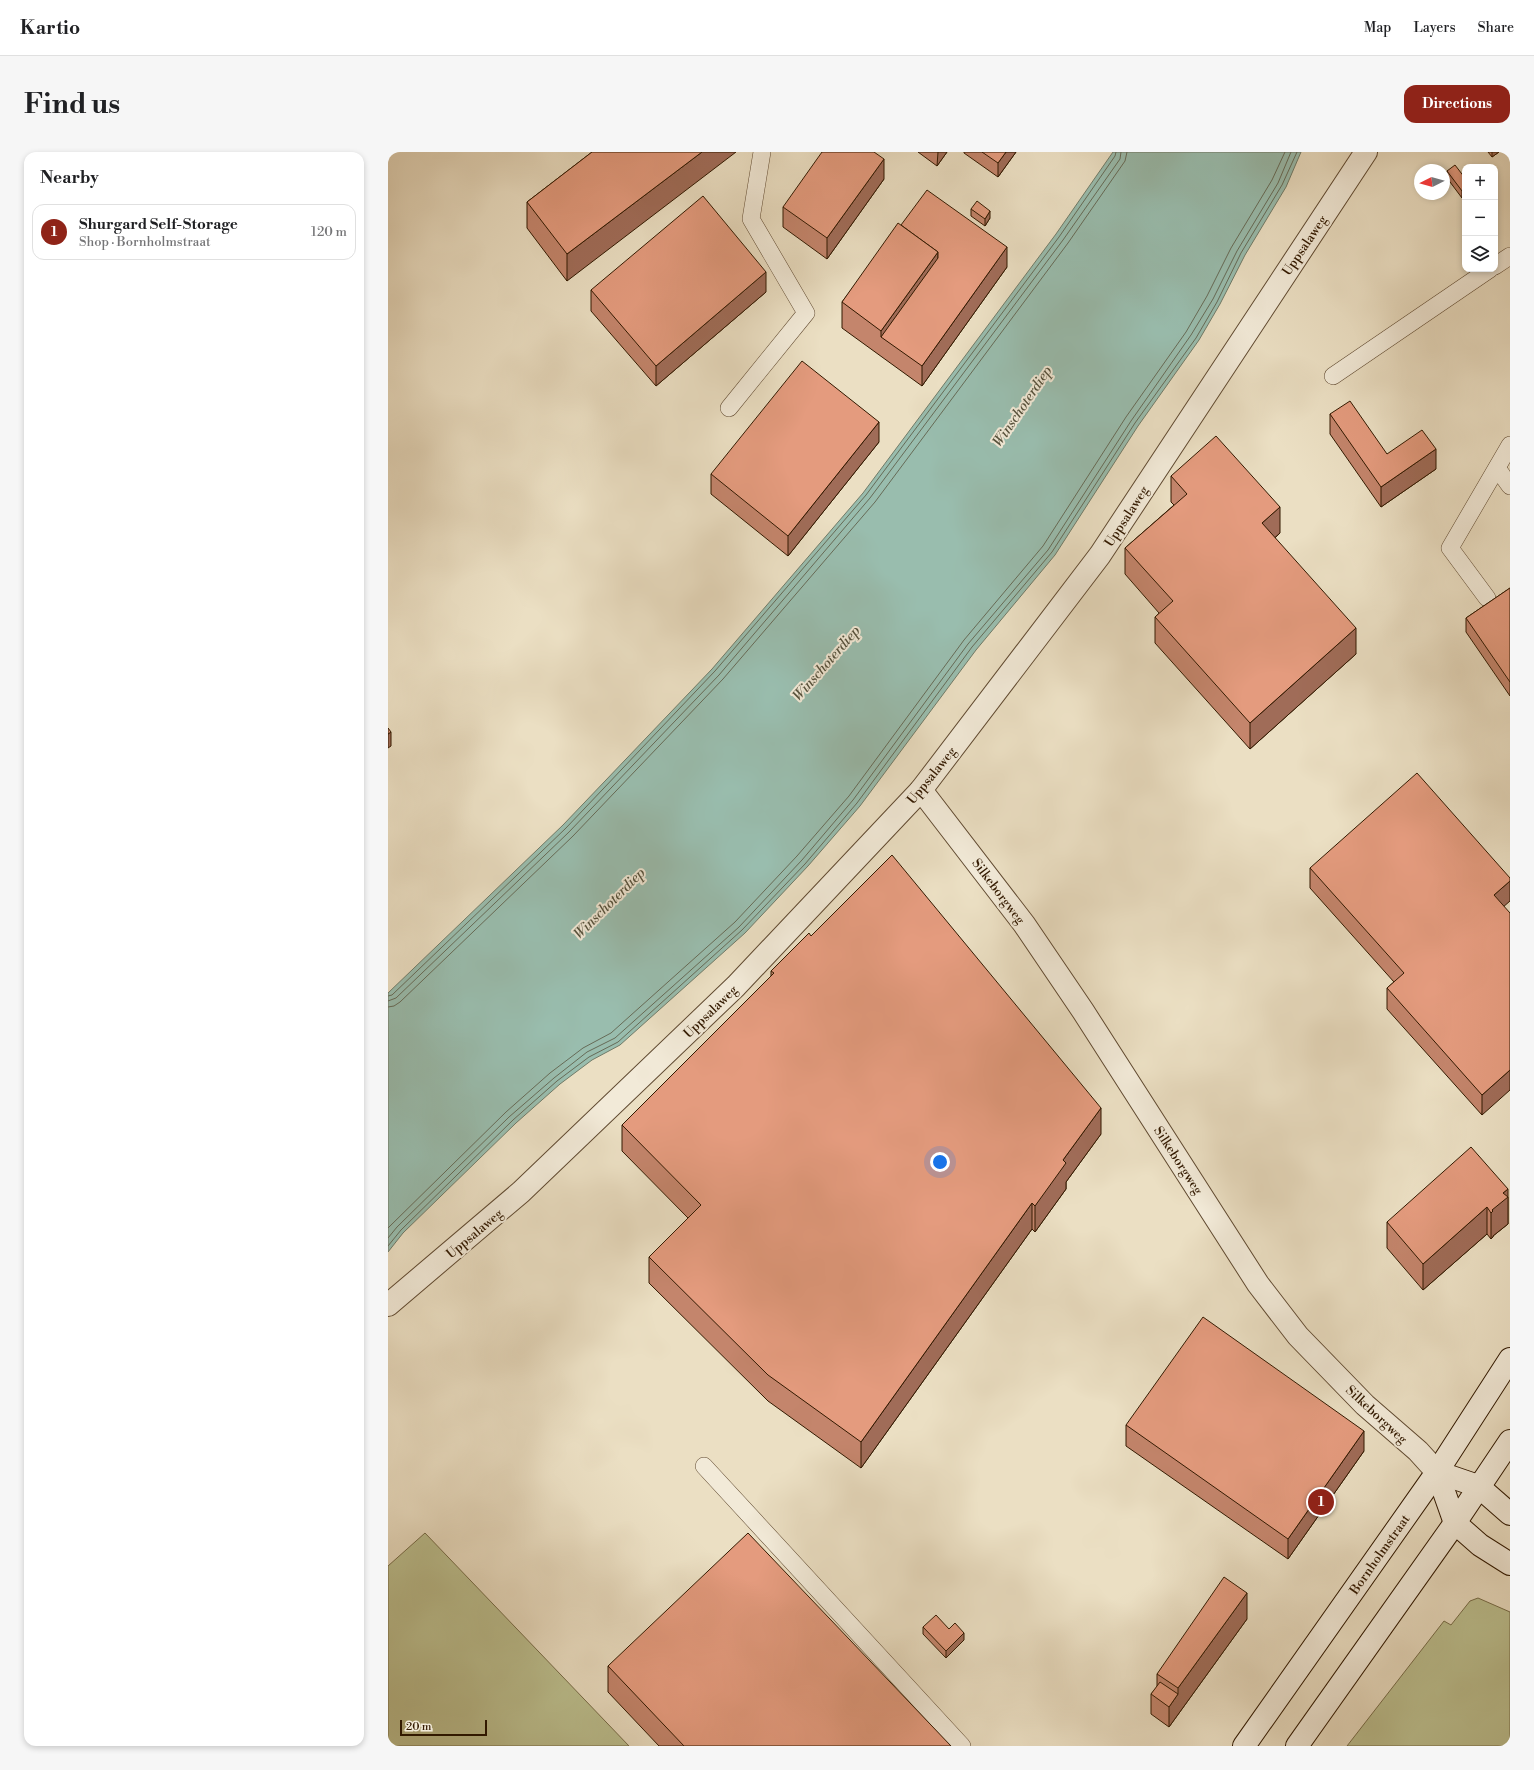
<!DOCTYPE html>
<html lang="en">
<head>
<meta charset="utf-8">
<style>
	body { margin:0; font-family:"Libre Bodoni",serif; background:#f6f6f6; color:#202124 }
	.controls { position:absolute; right:12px; top:12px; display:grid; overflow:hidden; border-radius:8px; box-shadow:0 2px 6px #0003 }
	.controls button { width:36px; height:36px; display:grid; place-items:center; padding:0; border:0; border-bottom:1px solid #e0e0e0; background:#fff; color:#202124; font:20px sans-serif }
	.compass { position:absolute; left:1026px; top:12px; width:36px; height:36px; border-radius:50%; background:#fff; box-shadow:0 2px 6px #0003; rotate:264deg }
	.scale { position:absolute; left:12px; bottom:10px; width:87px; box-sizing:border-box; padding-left:4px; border:2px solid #321900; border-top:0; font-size:11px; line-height:14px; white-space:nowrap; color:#321900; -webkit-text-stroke:3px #f2ead8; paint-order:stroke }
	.you { position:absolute; left:552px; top:1010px; width:14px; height:14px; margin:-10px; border:3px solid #fff; border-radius:50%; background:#1a73e8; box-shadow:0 0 0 6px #1a73e833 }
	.badge { display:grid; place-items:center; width:26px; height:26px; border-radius:50%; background:#8f2418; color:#fff; font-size:13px; font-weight:700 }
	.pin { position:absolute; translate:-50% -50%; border:2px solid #fff; box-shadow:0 1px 4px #0006 }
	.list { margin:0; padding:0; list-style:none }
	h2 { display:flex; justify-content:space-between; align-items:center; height:52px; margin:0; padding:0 16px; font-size:17px }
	h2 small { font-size:13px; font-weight:400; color:#757577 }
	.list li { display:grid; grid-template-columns:26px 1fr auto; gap:12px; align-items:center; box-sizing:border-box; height:56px; margin:0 8px 8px; padding:0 8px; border:1px solid #e0e0e0; border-radius:12px }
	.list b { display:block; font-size:15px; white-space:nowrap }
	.list p { margin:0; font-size:13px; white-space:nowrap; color:#757577 }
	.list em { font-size:13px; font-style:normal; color:#757577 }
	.icon { flex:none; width:22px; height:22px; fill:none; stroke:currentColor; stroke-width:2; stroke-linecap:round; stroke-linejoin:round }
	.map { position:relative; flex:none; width:1122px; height:1594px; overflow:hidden; border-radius:12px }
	header { display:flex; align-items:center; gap:24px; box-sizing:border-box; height:56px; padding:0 20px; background:#fff; border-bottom:1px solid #e0e0e0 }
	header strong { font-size:19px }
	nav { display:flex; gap:22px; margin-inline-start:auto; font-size:14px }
	.intro { display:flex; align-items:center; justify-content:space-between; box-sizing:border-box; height:96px; padding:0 24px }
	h1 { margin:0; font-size:28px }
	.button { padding:10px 18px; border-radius:12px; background:#8f2418; color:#fff; font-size:14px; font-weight:700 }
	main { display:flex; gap:24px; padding:0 24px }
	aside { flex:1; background:#fff; border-radius:12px; box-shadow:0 2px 6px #0003 }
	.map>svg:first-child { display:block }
	.green { fill:#bcc090; stroke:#776c48 }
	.water { fill:#99bdae; stroke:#707b68 }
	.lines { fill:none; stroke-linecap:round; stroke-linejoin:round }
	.shore { stroke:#666b57; stroke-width:1 }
	.lane-casing { stroke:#604a31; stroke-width:18 }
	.street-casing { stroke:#604a31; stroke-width:24 }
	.secondary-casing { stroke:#321900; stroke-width:24 }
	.lane { stroke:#f2ead8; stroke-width:17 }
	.street { stroke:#f2ead8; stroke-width:22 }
	.secondary { stroke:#f2ead8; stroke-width:22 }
	.wall { fill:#c4856c; stroke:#321900 }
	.shaded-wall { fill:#a06c58; stroke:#321900 }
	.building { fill:#e49b7e; stroke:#321900 }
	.labels { text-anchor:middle; stroke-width:4; stroke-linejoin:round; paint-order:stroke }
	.street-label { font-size:13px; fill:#321900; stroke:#f2ead8 }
	.water-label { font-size:14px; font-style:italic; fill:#56523d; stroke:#f2ead8 }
</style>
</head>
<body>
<header>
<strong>Kartio</strong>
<nav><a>Map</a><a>Layers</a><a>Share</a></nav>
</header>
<div class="intro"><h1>Find us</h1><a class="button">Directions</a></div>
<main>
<aside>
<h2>Nearby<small></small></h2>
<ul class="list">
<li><span class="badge">1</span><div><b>Shurgard Self-Storage</b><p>Shop · Bornholmstraat</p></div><em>120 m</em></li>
</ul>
</aside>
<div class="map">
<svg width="1122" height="1594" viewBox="0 0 1122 1594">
	<rect width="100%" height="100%" fill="#ebdfc3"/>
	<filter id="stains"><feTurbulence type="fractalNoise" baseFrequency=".005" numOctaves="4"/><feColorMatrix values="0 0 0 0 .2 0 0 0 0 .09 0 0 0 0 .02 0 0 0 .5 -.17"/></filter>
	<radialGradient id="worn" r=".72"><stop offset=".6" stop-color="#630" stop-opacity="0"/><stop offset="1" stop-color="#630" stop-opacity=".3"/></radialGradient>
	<g class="green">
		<polygon points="37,1381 241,1594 0,1594 0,1414"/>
		<polygon points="1090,1446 1122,1460 1122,1594 959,1594 1056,1469 1063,1473 1082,1449"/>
	</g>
	<polygon class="water" points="725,0 913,0 898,35 857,103 832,152 811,188 750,274 667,403 588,498 472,654 420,714 357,781 232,893 204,908 172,932 128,971 15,1081 0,1100 0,841 175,673 324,517 475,341 668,82"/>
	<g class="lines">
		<g class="shore">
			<polyline points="0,844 4,843 178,676 327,519 478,343 671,85 727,4 728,0"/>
			<polyline points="0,849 8,846 181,680 331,523 482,346 675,88 732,7 733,0"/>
			<polyline points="0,855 6,854 12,850 185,684 335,527 487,350 680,91 737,9 739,0"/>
			<polyline points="0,1076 118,960 162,921 195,896 223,881 347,770 409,704 461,644 576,488 655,394 738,265 798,180 819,144 843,96 884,28 897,0"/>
			<polyline points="0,1086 9,1075 121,965 166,926 199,900 227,886 351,775 414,708 465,648 580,492 660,398 743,269 803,183 825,147 849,99 890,31 903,0"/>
			<polyline points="0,1094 13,1078 125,968 169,929 201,905 230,890 354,778 417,712 469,651 584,495 664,400 747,271 808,186 829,150 853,101 894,33 909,0"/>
		</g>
		<defs>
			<g id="lane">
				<polyline points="1107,114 1122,104"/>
				<polyline points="945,224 1102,117"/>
				<polyline points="341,256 418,161 363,67 374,0"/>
				<polyline points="1109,316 1122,334"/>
				<polyline points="1099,446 1062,396 1122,293"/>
				<polyline points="316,1314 574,1594"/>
			</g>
			<g id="street">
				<polyline points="533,638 636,772 695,859 870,1132 910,1184 977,1253 1030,1299 1049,1320"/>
				<polyline points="0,1153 133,1040 348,834 533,638 712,403 978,0"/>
			</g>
			<g id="secondary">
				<polyline points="1049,1320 1067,1371 1092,1393 1122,1412"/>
				<polyline points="1049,1320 1090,1334 1122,1362"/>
				<polyline points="856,1594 1049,1320 1122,1207"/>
				<polyline points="909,1594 1067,1371 1122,1289"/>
			</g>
		</defs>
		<use href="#lane" class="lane-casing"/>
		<use href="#street" class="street-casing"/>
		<use href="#secondary" class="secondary-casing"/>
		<use href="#lane" class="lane"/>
		<use href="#street" class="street"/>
		<use href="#secondary" class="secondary"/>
	</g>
	<g class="wall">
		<polygon points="204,0 179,129 139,76 139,50"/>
		<polygon points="530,0 559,0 549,14"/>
		<polygon points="576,0 628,0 610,25 576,1"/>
		<polygon points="1100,0 1111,0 1104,5"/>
		<polygon points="1059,19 1077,26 1074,46 1059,26"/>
		<polygon points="496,27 439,107 395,75 395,55"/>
		<polygon points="583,57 602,66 597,74 583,64"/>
		<polygon points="513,73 619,115 534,234 454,176 454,150"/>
		<polygon points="203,138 378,140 268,234 203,159"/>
		<polygon points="942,262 999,302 1048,317 993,355 942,282"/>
		<polygon points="491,290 400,404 323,342 323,322"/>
		<polygon points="783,324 892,381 887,386 968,502 862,597 767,491 767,465 771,461 737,422 737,396 786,353 783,350"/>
		<polygon points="1122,436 1122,544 1078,480 1078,466"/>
		<polygon points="922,716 1116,754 1094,963 999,857 999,836 1006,830 922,736"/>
		<polygon points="423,784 713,982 678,1030 678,1037 647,1080 644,1077 473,1316 380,1249 261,1131 261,1105 300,1066 234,999 234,973 383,824 383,819"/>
		<polygon points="1120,1045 1120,1072 1105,1084 1105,1085 1103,1087 1099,1082 1035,1138 999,1096 999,1070"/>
		<polygon points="738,1273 976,1299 900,1407 738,1294"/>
		<polygon points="859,1467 781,1575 763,1562 763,1542 769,1535 769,1522"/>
		<polygon points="535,1475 561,1477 576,1488 558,1506 535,1482"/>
		<polygon points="220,1514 563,1594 271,1594 220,1540"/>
	</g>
	<g class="shaded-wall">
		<polygon points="314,0 348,0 179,129 179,102"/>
		<polygon points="550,0 559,0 549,14"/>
		<polygon points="618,0 628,0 610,25 610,11"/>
		<polygon points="1104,0 1111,0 1104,5"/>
		<polygon points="496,7 496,27 439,107 439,86"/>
		<polygon points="1077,37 1077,44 1074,46 1074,39"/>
		<polygon points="602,59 602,66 597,74 597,67"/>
		<polygon points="619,95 619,115 534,234 534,214"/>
		<polygon points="550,100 550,126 493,185 493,179"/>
		<polygon points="378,120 378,140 268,234 268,214"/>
		<polygon points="491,270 491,290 400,404 400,384"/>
		<polygon points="1048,297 1048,317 993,355 993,335"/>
		<polygon points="892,355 892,381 874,397 874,371"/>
		<polygon points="968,476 968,502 862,597 862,571"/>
		<polygon points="3,580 3,594 0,596 0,582"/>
		<polygon points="1122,729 1122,749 1106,763 1106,743"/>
		<polygon points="1122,918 1122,938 1094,963 1094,943"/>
		<polygon points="713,956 713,982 678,1030 678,1037 647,1080 647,1054 675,1008"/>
		<polygon points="1120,1037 1120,1072 1105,1084 1105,1085 1103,1087 1103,1061 1104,1058 1115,1041"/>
		<polygon points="644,1051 644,1077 473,1316 473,1290"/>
		<polygon points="1099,1055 1099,1082 1035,1138 1035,1112"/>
		<polygon points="976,1279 976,1299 900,1407 900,1387"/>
		<polygon points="859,1441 859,1467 781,1575 781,1555 790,1542 790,1536"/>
		<polygon points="576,1481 576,1488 558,1506 558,1499"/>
	</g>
	<g class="building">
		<polygon points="204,0 314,0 179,102 139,50"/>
		<polygon points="434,0 486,0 496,7 439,86 395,55"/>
		<polygon points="594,0 618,0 610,11"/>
		<polygon points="1067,13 1077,26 1077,37 1074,39 1059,19"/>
		<polygon points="539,38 619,95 534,214 493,185 550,106 550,100 513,73"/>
		<polygon points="315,44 378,120 268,214 203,138"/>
		<polygon points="589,49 602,59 597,67 583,57"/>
		<polygon points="510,71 550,100 493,179 454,150"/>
		<polygon points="414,209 491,270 400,384 323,322"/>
		<polygon points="962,249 999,302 1034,278 1048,297 993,335 942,262"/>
		<polygon points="828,284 892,355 874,371 968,476 862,571 767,465 785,449 737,396 799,342 783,324"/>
		<polygon points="1122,436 1122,530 1078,466"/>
		<polygon points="0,576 3,580 0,582"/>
		<polygon points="1029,621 1122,726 1122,729 1106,743 1122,761 1122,918 1094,943 999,836 1016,821 922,716"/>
		<polygon points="504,703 713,956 675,1008 678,1011 647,1054 644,1051 473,1290 380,1223 261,1105 313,1053 234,973 386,821 383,819 421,781 423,784"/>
		<polygon points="1083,995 1120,1037 1115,1041 1120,1045 1104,1058 1105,1059 1103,1061 1099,1055 1035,1112 999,1070"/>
		<polygon points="815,1165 976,1279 900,1387 738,1273"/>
		<polygon points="360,1381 563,1594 296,1594 220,1514"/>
		<polygon points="836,1425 859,1441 790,1536 769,1522"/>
		<polygon points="548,1463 561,1477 567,1471 576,1481 558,1499 535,1475"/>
		<polygon points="772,1530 790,1542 781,1555 763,1542"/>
	</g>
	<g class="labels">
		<g class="street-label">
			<text transform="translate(916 93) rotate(-56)" y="5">Uppsalaweg</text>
			<text transform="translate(738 364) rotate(-57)" y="5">Uppsalaweg</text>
			<text transform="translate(543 623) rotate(-51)" y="5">Uppsalaweg</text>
			<text transform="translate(611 739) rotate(53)" y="5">Silkeborgweg</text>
			<text transform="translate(322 859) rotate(-44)" y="5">Uppsalaweg</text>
			<text transform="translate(791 1008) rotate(57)" y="5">Silkeborgweg</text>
			<text transform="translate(86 1081) rotate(-40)" y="5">Uppsalaweg</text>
			<text transform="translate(989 1262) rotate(43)" y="5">Silkeborgweg</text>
			<text transform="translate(991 1402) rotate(-55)" y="5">Bornholmstraat</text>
		</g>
		<g class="water-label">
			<text transform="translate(634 254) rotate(-56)" y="5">Winschoterdiep</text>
			<text transform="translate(438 511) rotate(-49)" y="5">Winschoterdiep</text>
			<text transform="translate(221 751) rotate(-45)" y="5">Winschoterdiep</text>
		</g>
	</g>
	<rect width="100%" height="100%" filter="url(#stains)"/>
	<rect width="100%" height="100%" fill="url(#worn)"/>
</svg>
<div class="controls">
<button>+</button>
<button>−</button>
<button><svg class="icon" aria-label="layers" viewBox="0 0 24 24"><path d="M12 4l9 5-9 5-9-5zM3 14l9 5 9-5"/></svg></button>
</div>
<svg class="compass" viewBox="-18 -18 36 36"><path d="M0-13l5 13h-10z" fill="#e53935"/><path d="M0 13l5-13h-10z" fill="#757577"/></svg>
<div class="scale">20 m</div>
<div class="you"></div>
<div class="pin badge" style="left:933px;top:1350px">1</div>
</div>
</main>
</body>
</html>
